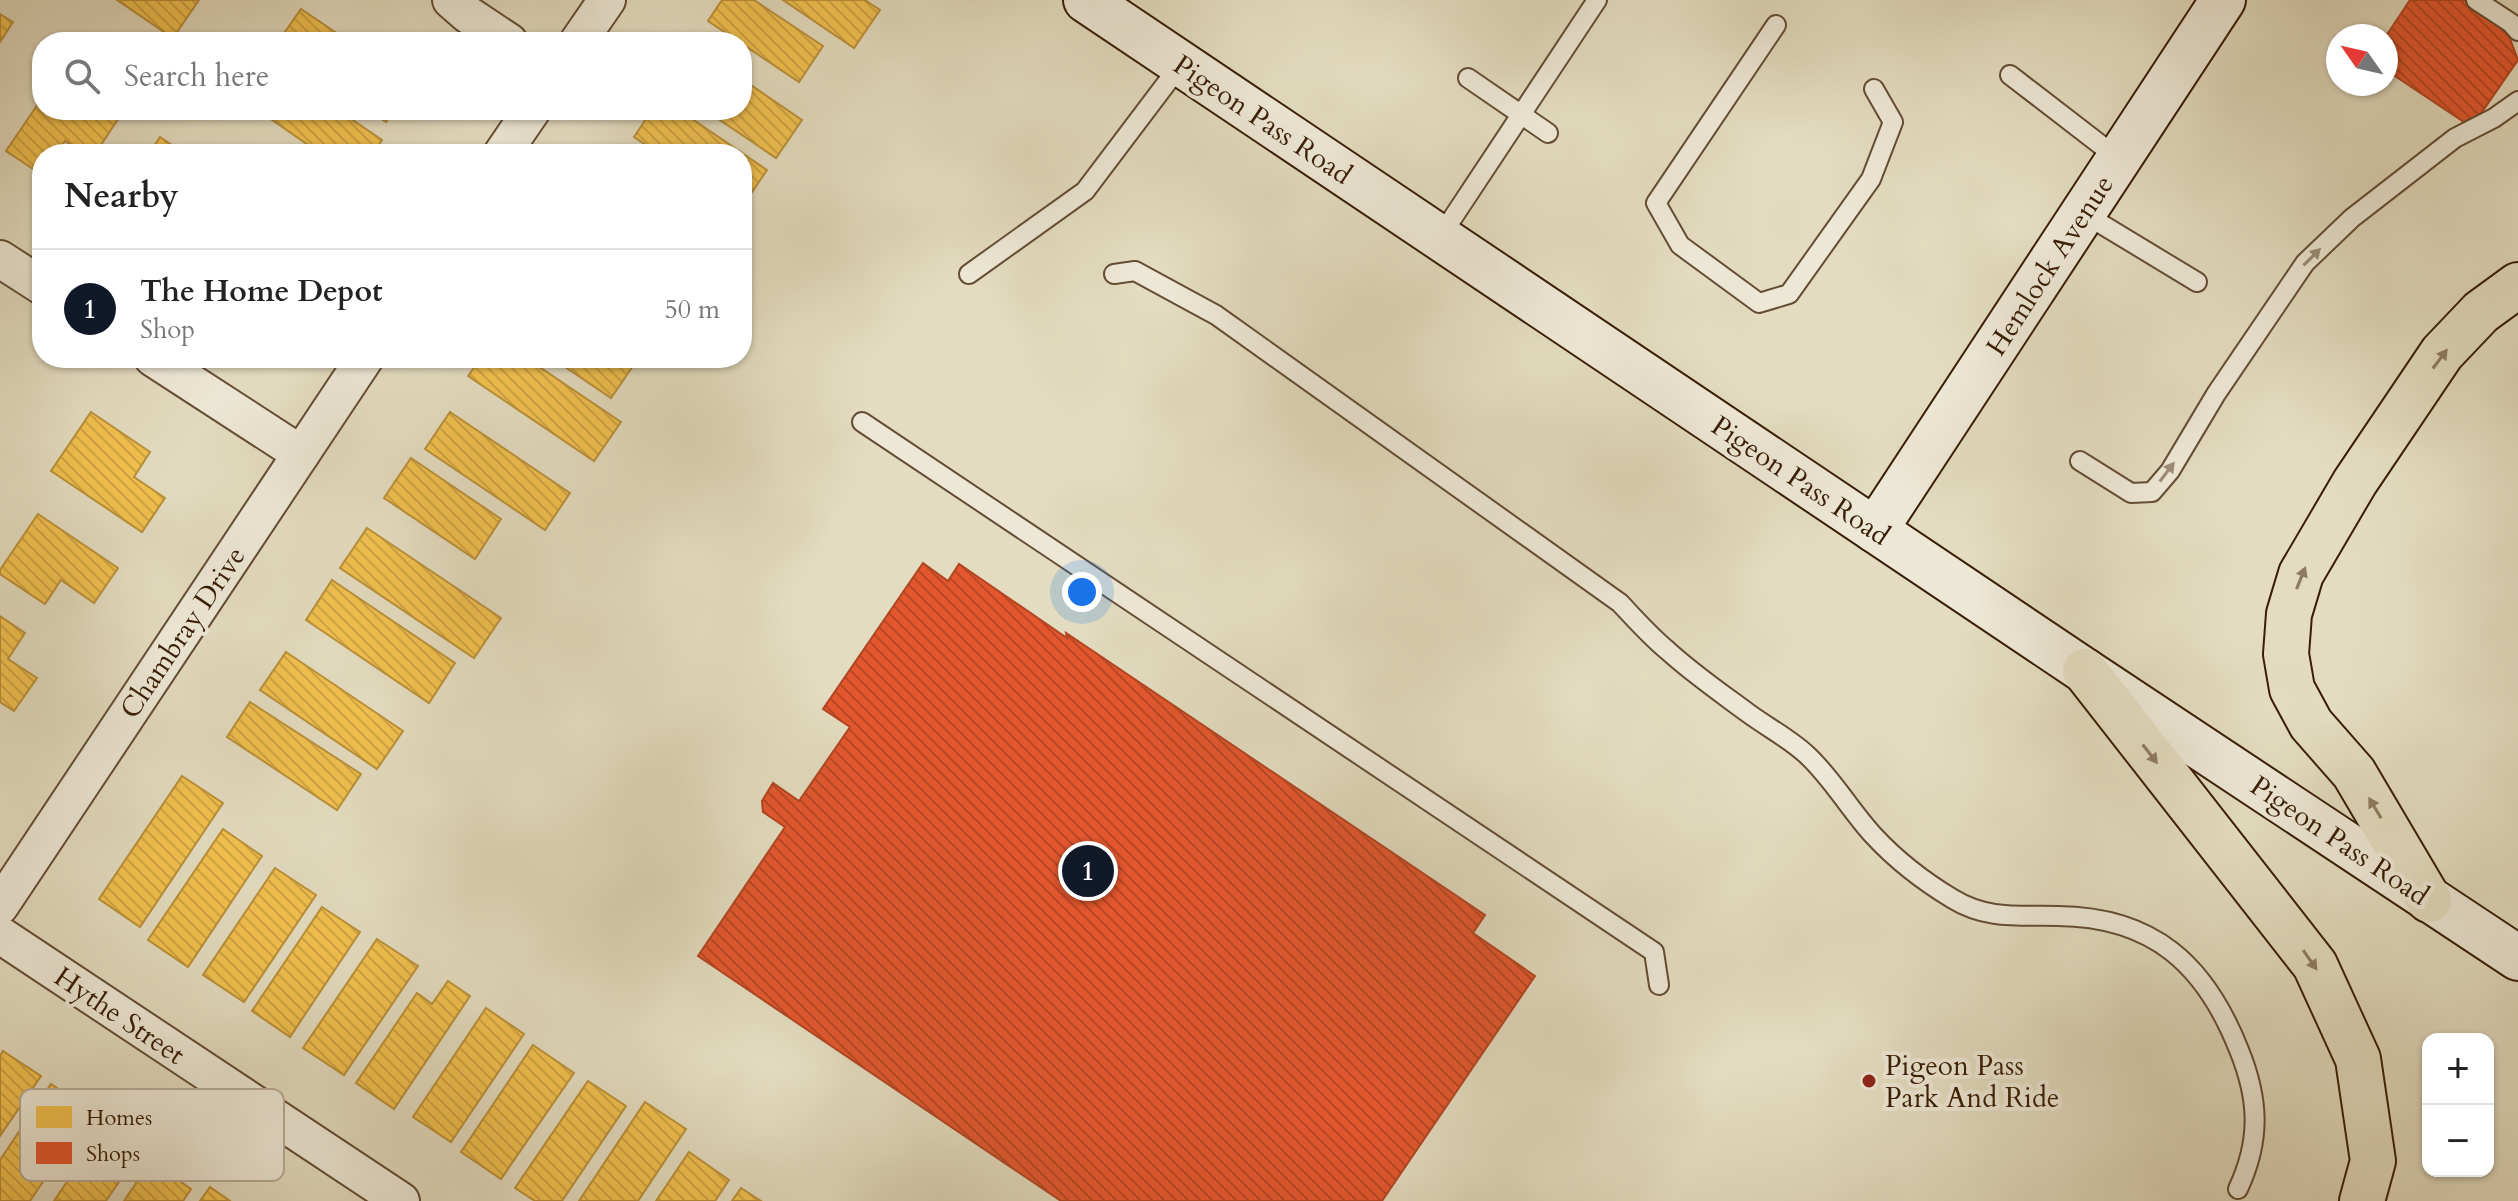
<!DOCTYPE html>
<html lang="en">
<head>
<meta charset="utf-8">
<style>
	body { margin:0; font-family:Cardo,serif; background:#f6f6f6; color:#222 }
	.controls { position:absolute; right:24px; bottom:24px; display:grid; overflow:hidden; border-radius:16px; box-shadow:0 2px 6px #0004 }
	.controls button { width:72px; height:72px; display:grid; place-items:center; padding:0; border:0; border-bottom:2px solid #e0e0e0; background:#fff; color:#222; font:40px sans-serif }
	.compass { position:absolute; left:2326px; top:24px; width:72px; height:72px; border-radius:50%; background:#fff; box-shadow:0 2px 6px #0004; rotate:304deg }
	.you { position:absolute; left:1082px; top:592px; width:28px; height:28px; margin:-20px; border:6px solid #fff; border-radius:50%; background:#1a73e8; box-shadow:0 0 0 12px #1a73e833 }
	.badge { display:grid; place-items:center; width:52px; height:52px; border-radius:50%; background:#111827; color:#fff; font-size:26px; font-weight:700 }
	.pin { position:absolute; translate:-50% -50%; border:4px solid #fff; box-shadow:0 2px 8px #0006 }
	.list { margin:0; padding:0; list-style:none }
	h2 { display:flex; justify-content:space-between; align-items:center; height:104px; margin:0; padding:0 32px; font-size:34px }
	h2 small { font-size:26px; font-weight:400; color:#767676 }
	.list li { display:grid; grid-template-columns:52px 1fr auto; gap:24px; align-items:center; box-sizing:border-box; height:120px; padding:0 32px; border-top:2px solid #e0e0e0 }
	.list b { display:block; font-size:30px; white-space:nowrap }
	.list p { margin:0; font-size:26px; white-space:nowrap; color:#767676 }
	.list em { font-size:26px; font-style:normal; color:#767676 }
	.icon { flex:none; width:44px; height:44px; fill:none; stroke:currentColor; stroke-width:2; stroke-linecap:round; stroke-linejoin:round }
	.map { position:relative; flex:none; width:2518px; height:1201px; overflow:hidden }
	.search { position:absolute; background:#fff; box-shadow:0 2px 6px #0004; left:32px; top:32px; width:720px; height:88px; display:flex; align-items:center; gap:20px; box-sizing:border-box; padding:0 28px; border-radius:32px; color:#767676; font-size:30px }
	.panel { position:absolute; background:#fff; box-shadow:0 2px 6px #0004; left:32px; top:144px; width:720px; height:224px; border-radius:32px }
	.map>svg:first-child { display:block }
	.homes { fill:url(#homes-back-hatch); stroke:#ba9038; stroke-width:2 }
	.shops { fill:url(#shops-back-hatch); stroke:#b14622; stroke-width:2 }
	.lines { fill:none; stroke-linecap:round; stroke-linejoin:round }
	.lane-casing { stroke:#644d34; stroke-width:22 }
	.street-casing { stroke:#644d34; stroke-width:40 }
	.secondary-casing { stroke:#391d05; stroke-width:48 }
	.highway-casing { stroke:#391d05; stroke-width:48 }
	.lane { stroke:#ede8d6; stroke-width:18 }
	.street { stroke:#ede8d6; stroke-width:36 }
	.secondary { stroke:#ede8d6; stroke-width:44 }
	.highway { stroke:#e3dcc0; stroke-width:44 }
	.oneway { fill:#9c8d78 }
	.oneway2 { fill:#8e7c62 }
	.poi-dot { fill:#8f2418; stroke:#ede8d6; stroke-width:3 }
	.labels { text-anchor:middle; stroke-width:8; stroke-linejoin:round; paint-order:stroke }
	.street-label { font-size:28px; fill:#391d05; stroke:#ede8d6 }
	.poi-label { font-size:28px; fill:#391d05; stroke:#ede8d6; text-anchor:start }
	.key { fill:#ede8d6; stroke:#b7ab97; stroke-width:2 }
	.key-label { font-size:22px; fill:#391d05 }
</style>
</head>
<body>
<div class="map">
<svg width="2518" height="1201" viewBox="0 0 2518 1201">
	<defs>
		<pattern id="homes-back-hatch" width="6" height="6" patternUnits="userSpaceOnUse" patternTransform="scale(2)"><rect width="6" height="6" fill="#f2c14e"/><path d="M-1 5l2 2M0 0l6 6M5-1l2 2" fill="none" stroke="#d0a543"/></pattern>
		<pattern id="shops-back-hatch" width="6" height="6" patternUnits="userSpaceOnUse" patternTransform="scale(2)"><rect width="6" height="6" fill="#e4572e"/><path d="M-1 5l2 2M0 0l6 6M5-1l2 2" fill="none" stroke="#ba4725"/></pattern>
	</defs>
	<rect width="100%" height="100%" fill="#e3dcc0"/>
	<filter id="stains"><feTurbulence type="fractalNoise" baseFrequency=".0025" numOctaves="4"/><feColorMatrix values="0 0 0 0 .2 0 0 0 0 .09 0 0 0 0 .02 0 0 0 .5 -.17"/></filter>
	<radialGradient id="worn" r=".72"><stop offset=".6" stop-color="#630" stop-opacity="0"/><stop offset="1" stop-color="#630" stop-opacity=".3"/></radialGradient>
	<g class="homes">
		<polygon points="117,0 199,0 173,38"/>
		<polygon points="722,0 754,0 823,46 799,82 708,21"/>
		<polygon points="783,0 865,0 880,10 854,48"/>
		<polygon points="301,9 350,42 278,42"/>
		<polygon points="0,14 13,22 0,42"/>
		<polygon points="742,79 802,120 776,158 705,110 742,110"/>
		<polygon points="42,98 42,110 124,110 95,154 84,154 65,141 56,154 42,154 42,175 6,151"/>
		<polygon points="258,110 338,110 382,140 373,154 321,154"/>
		<polygon points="369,110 394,110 386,122"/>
		<polygon points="652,110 679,110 767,170 742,207 742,154 659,154 634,137"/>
		<polygon points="160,137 185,154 149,154"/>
		<polygon points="481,358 526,358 621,422 594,461 468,376"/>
		<polygon points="552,358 635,358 637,360 611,398"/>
		<polygon points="91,412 150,452 134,477 165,498 142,532 51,471"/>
		<polygon points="450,412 570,493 545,530 425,449"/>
		<polygon points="411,458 501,519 475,559 384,498"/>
		<polygon points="38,514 118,568 94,603 61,580 45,604 0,574 0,570"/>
		<polygon points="367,528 501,618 474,658 340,568"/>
		<polygon points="332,580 455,663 429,703 306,620"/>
		<polygon points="0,616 25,633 8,659 37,678 14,711 0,702"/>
		<polygon points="286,652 403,731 377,769 260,690"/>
		<polygon points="250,702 361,774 337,810 227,737"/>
		<polygon points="182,776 223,803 140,927 99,899"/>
		<polygon points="223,829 262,856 188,967 148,940"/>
		<polygon points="275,868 316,895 244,1002 203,975"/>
		<polygon points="322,907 360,932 290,1037 252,1011"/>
		<polygon points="377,939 418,966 344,1075 303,1048"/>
		<polygon points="448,981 470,996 394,1109 356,1083 417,993 432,1004"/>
		<polygon points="486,1008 524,1034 451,1142 413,1117"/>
		<polygon points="533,1045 574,1073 501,1179 461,1152"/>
		<polygon points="3,1051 41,1076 0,1136 0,1056"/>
		<polygon points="588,1081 626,1106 562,1201 535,1201 515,1188"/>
		<polygon points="51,1084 91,1110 30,1201 0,1201 0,1160"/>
		<polygon points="645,1102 686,1129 638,1201 579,1201"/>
		<polygon points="102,1130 138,1154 106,1201 54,1201"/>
		<polygon points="689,1152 729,1180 715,1201 656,1201"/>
		<polygon points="151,1161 191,1189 183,1201 124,1201"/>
		<polygon points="210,1187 230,1201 200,1201"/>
		<polygon points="741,1188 761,1201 732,1201"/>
	</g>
	<g class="shops">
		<polygon points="2410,0 2472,0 2503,20 2518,60 2480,115 2464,122 2386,70 2386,36"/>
		<polygon points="923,563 948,581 959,564 1067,638 1066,633 1485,915 1473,933 1535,976 1382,1201 1061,1201 698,956 785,827 763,812 762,801 773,783 799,801 850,727 823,709"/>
	</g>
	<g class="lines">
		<defs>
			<g id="lane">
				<polyline points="2476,0 2511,23 2518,31"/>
				<polyline points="1776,25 1656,203 1680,245 1759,303 1789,294 1871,179 1893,122 1874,89"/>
				<polyline points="2010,75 2119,159"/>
				<polyline points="1468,78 1548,133"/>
				<polyline points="2083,213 2197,282"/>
				<polyline points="1440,237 1597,0"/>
				<polyline points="969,274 1085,191 1181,64"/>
				<path d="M1114,274L1135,271L1216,315L1620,603C1635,619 1650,636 1667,650C1692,673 1721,693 1748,713C1767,727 1790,739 1807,755C1832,778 1850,810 1873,835C1896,860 1923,881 1953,899C1987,920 2020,915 2058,916C2153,917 2205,964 2239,1050C2259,1099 2261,1140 2238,1189"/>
				<polyline points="862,422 1654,952 1659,985"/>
				<polyline points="2080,461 2131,493 2152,492 2170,471 2216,394 2305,263 2352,218 2455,138 2494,118 2518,101"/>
			</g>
			<g id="street">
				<polyline points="451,0 467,14 509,42"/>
				<polyline points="578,42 607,0"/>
				<polyline points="502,154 532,110"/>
				<polyline points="0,259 42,286"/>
				<polyline points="153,358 301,454"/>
				<polyline points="0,906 365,358"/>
				<polyline points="0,935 401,1201"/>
			</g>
			<g id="secondary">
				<polyline points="1086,0 2085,671 2518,958"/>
				<polyline points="1875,530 2223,0"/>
			</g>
			<g id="highway">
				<polyline points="2085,671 2315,965 2358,1059 2373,1161 2362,1201"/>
				<polyline points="2429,900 2354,773 2311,724 2292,689 2286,654 2289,614 2301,574 2355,482 2442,353 2481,312 2518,285"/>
			</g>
		</defs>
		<use href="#lane" class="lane-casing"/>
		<use href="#street" class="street-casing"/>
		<use href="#secondary" class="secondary-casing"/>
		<use href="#highway" class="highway-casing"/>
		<use href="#lane" class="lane"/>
		<use href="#street" class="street"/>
		<use href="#secondary" class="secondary"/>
		<use href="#highway" class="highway"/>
	</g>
	<defs><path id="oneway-solid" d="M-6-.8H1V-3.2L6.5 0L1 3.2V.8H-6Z" transform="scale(2)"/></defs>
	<g class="oneway">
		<use href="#oneway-solid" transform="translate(2312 257) rotate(-45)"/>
		<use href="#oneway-solid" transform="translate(2167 472) rotate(-53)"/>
	</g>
	<g class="oneway2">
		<use href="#oneway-solid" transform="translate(2440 359) rotate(-53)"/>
		<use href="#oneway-solid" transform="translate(2301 578) rotate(-68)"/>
		<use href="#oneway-solid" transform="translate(2150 754) rotate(52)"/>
		<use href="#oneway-solid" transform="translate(2375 808) rotate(-121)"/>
		<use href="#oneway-solid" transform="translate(2310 960) rotate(55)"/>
	</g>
	<circle class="poi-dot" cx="1869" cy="1081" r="8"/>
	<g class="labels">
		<g class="street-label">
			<text transform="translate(1263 119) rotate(34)" y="10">Pigeon Pass Road</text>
			<text transform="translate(2049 265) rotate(-57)" y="10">Hemlock Avenue</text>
			<text transform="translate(1801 480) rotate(34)" y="10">Pigeon Pass Road</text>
			<text transform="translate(182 632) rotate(-56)" y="10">Chambray Drive</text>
			<text transform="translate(2340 840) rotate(34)" y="10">Pigeon Pass Road</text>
			<text transform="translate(120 1015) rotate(34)" y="10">Hythe Street</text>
		</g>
		<g class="poi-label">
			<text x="1885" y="1075">Pigeon Pass<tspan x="1885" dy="32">Park And Ride</tspan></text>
		</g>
	</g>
	<rect x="20" y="1089" width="264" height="92" rx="12" class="key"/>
	<rect x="36" y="1106" width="36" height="22" fill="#f2c14e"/>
	<rect x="36" y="1142" width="36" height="22" fill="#e4572e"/>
	<g class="key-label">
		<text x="86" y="1125">Homes</text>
		<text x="86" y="1161">Shops</text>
	</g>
	<rect width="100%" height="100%" filter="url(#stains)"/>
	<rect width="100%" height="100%" fill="url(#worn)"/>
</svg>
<div class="controls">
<button>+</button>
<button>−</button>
</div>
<svg class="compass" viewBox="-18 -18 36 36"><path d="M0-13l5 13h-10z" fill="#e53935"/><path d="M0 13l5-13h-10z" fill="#767676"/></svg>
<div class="you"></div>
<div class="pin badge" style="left:1088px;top:871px">1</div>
<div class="search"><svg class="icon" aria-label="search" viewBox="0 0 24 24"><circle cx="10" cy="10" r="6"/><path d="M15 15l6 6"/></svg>Search here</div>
<section class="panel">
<h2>Nearby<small></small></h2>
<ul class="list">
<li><span class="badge">1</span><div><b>The Home Depot</b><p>Shop</p></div><em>50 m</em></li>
</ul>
</section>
</div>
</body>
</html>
